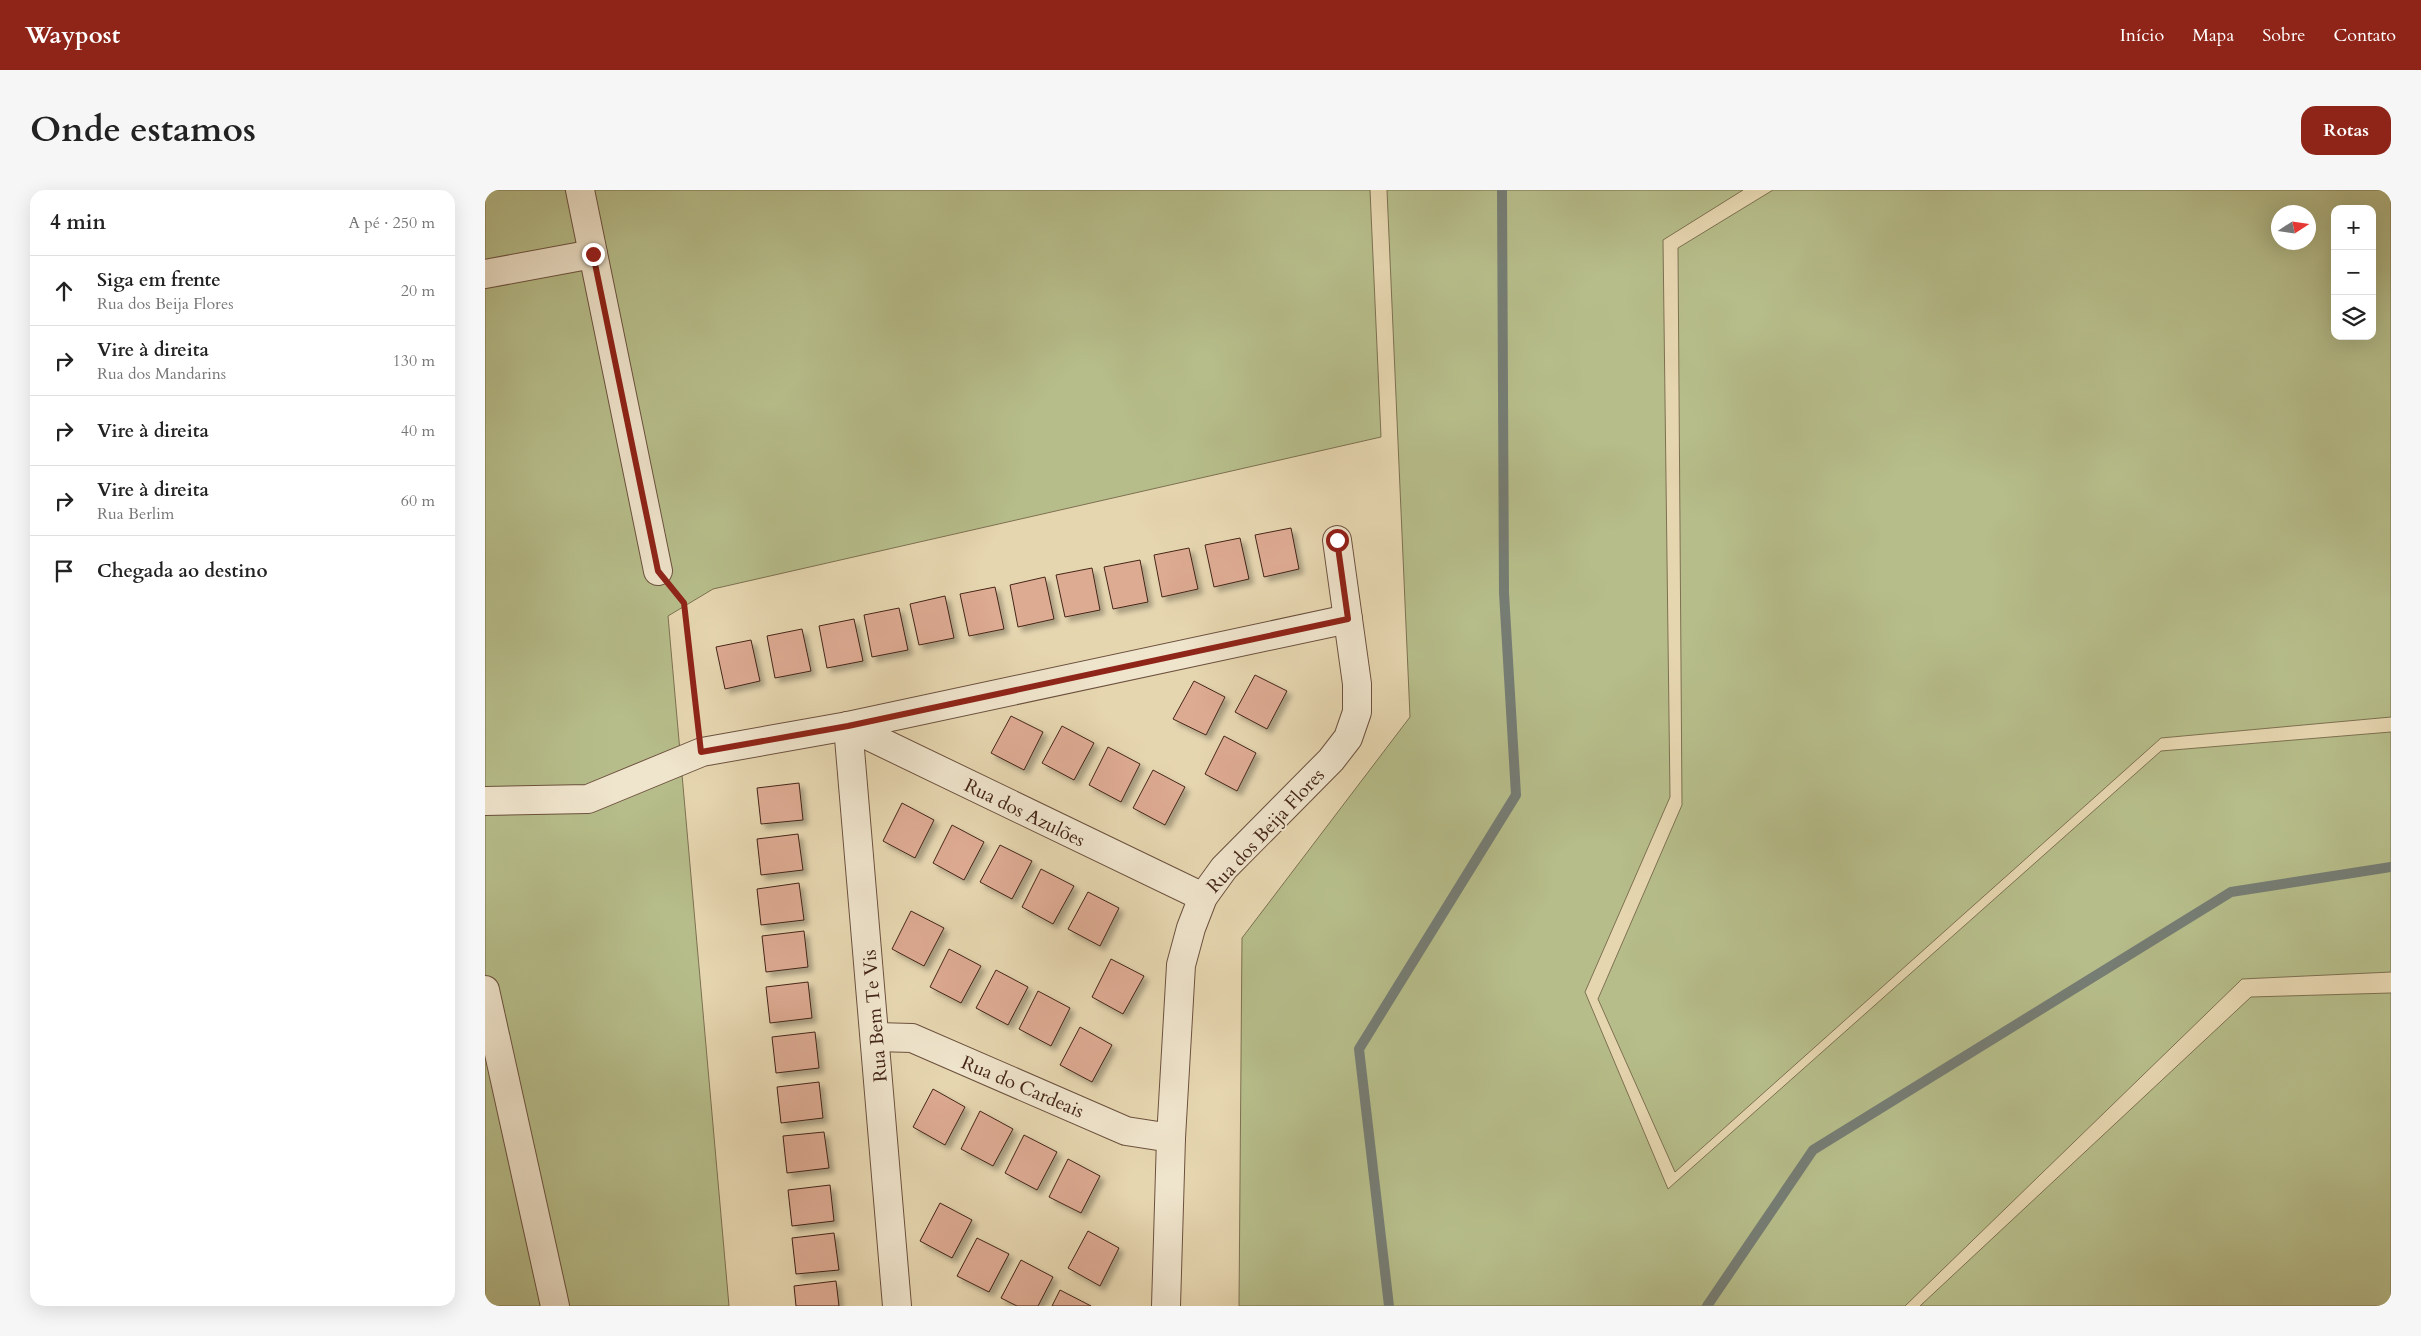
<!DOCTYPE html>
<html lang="pt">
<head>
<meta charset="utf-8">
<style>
	body { margin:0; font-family:Cardo,serif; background:#f6f6f6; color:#222 }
	.controls { position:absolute; right:15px; top:15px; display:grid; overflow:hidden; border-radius:10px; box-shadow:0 5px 20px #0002 }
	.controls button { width:45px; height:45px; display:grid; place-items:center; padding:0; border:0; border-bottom:1px solid #e0e0e0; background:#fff; color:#222; font:25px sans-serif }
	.compass { position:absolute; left:1786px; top:15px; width:45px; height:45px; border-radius:50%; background:#fff; box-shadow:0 5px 20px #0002; rotate:78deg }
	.stop { position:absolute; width:15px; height:15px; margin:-11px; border:4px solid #8f2418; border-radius:50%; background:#fff }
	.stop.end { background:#8f2418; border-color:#fff; box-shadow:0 1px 5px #0008 }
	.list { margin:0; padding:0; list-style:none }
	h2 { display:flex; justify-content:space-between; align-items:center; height:65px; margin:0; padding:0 20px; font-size:21px }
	h2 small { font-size:16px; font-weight:400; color:#767676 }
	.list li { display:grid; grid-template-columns:32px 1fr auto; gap:15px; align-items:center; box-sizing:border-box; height:70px; padding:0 20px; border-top:1px solid #e0e0e0 }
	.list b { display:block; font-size:19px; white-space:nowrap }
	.list p { margin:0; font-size:16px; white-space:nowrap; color:#767676 }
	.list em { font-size:16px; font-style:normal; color:#767676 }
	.icon { flex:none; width:28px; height:28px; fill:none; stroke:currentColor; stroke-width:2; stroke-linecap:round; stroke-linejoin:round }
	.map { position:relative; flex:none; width:1906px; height:1116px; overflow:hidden; border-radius:15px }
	header { display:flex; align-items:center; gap:30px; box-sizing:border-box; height:70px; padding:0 25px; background:#8f2418; color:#fff }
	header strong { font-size:24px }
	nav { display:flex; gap:28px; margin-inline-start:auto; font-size:18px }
	.intro { display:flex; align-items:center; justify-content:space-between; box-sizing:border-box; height:120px; padding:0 30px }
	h1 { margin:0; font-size:35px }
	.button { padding:12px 22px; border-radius:15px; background:#8f2418; color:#fff; font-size:18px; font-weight:700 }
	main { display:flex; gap:30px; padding:0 30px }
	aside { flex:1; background:#fff; border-radius:15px; box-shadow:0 5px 20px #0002 }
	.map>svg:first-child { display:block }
	.green { fill:#b6bd8a; stroke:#7d7151; fill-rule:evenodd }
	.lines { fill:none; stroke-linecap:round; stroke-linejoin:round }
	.stream { stroke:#767d74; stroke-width:10 }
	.building { fill:#ddaa92; stroke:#442518; filter:url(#shadow) }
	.minor-casing { stroke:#6c513e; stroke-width:30 }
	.path { stroke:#442518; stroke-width:3; stroke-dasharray:4 2.5; stroke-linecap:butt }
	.minor { stroke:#efe4cc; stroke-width:28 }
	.route { stroke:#8f2418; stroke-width:6 }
	.labels { text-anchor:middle; stroke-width:4; stroke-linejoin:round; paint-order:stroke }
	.street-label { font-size:19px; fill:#442518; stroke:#efe4cc }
</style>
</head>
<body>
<header>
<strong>Waypost</strong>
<nav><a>Início</a><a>Mapa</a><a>Sobre</a><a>Contato</a></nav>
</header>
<div class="intro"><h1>Onde estamos</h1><a class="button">Rotas</a></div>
<main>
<aside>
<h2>4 min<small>A pé · 250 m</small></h2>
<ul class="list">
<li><svg class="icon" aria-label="ahead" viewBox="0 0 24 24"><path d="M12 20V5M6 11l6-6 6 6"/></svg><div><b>Siga em frente</b><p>Rua dos Beija Flores</p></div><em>20 m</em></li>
<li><svg class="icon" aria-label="right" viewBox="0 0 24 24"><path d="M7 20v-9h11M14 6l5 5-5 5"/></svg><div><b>Vire à direita</b><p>Rua dos Mandarins</p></div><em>130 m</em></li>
<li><svg class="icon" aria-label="right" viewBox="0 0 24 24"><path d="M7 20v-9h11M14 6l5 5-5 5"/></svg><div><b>Vire à direita</b></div><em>40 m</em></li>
<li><svg class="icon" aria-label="right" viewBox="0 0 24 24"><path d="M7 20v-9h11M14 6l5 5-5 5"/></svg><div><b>Vire à direita</b><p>Rua Berlim</p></div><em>60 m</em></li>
<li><svg class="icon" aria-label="arrive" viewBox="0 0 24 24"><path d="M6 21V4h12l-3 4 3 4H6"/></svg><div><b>Chegada ao destino</b></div></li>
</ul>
</aside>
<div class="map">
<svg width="1906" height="1116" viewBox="0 0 1906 1116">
	<defs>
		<filter id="shadow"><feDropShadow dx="4.5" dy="4.5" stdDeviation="2.5" flood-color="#0004"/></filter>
	</defs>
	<rect width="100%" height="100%" fill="#e6d6b0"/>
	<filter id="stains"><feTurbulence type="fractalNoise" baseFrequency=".004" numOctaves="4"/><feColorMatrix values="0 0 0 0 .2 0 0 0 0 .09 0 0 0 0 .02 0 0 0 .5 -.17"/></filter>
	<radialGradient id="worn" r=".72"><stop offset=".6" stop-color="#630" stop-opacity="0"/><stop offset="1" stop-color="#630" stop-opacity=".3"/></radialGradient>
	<g class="green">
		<polygon points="0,0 885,0 896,247 228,399 183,426 244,1116 0,1116"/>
		<polygon points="902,0 1258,0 1178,50 1185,607 1100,802 1183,999 1676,561 1906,542 1906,782 1757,789 1420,1116 754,1116 757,748 925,527"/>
		<path d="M1288,0H1906V527L1676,548L1190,982L1113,809L1197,615L1193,58ZM1850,19H1887V146H1850ZM1824,22V52H1794V22Z"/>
		<polygon points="1906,803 1906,1116 1435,1116 1766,807"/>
	</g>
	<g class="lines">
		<g class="stream">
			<polyline points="904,1116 874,859 1031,605 1019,403 1017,0"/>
			<polyline points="1222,1116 1328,960 1746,702 1906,677"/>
		</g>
	</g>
	<g class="building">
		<polygon points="806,338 814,379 779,387 770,345"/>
		<polygon points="755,348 764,389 729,397 720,355"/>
		<polygon points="704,358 713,399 677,407 669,365"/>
		<polygon points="655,370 663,412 628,419 619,377"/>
		<polygon points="607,378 615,420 580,427 571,385"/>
		<polygon points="560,387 569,429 533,437 525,395"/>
		<polygon points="510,397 519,439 484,446 475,404"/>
		<polygon points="460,406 469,448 434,455 425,414"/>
		<polygon points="414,418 423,460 387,467 379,425"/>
		<polygon points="369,429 378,471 342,478 334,436"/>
		<polygon points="317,439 326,481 290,488 282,446"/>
		<polygon points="266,450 275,491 240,499 231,457"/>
		<polygon points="770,485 802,501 782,539 750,522"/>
		<polygon points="709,491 740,507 721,545 688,529"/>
		<polygon points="526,526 558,542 539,580 506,563"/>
		<polygon points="577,536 609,553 589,590 557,573"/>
		<polygon points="739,546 771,563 752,601 720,584"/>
		<polygon points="623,557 655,574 636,612 604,595"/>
		<polygon points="668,580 700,597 680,635 648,618"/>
		<polygon points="314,593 318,630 276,634 272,598"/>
		<polygon points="417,613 449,630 430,668 398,651"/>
		<polygon points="467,635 499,652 479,690 448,673"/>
		<polygon points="313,644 318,680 276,685 272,649"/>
		<polygon points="515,655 547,671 527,709 495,692"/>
		<polygon points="556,679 589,696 568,734 537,717"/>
		<polygon points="314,693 319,730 276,735 272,699"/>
		<polygon points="603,702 634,718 615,756 583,739"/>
		<polygon points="426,721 459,738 439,776 407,759"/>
		<polygon points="319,741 323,777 281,782 277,746"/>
		<polygon points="464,759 496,776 476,813 445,797"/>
		<polygon points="626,769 659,786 638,824 607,807"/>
		<polygon points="511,780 543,797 523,835 491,818"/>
		<polygon points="323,792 327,828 285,833 281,797"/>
		<polygon points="553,801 585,818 566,856 534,839"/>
		<polygon points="595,837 627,855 607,892 575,875"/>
		<polygon points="330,842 334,878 291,883 287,847"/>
		<polygon points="334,892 338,928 296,933 292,897"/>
		<polygon points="448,899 480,917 460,955 428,937"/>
		<polygon points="495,921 528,939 508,976 476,959"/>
		<polygon points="339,942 344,978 302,983 298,946"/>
		<polygon points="539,945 572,962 552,1000 520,983"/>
		<polygon points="583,969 615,986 596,1023 564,1007"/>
		<polygon points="345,995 349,1031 307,1036 303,1000"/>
		<polygon points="455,1013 487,1030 467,1068 435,1051"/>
		<polygon points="603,1041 634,1058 615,1096 583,1078"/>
		<polygon points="349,1043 354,1080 311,1084 307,1048"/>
		<polygon points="492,1048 524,1064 504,1102 472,1086"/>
		<polygon points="536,1070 568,1087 553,1116 532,1116 516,1108"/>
		<polygon points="351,1091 354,1116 311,1116 309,1096"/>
		<polygon points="575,1100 606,1116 567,1116"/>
	</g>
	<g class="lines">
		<defs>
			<g id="minor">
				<polyline points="95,0 173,381"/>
				<polyline points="0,84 108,64"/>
				<polyline points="363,536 412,1116"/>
				<polyline points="363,536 718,707"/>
				<polyline points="0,611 103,609 217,562 363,536 863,429"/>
				<polyline points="0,800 70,1116"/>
				<polyline points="391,847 427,848 641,941 686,948"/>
				<polyline points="681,1116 686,948 696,775 706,738 718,707 739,678 846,570 863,548 872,522 872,494 852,350"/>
			</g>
		</defs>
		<use href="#minor" class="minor-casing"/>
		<polyline class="path" points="191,404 199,413 213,532"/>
		<use href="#minor" class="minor"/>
	</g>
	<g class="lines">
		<polyline class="route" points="108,64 173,381 199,413 216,562 363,536 863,429 852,350"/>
	</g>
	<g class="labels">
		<g class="street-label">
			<text transform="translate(540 622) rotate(26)" y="7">Rua dos Azulões</text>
			<text transform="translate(780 640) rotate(-47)" y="7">Rua dos Beija Flores</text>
			<text transform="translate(389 826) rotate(-95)" y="7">Rua Bem Te Vis</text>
			<text transform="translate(538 896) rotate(23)" y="7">Rua do Cardeais</text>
		</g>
	</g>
	<rect width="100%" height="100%" filter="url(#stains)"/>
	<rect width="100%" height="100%" fill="url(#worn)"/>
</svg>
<div class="controls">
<button>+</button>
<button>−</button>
<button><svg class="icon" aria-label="layers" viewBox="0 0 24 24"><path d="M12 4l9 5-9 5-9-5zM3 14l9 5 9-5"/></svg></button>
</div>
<svg class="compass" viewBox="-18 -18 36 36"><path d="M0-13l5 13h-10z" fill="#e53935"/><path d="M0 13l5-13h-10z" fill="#767676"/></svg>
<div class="stop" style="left:852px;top:350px"></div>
<div class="stop end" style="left:108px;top:64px"></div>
</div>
</main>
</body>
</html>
